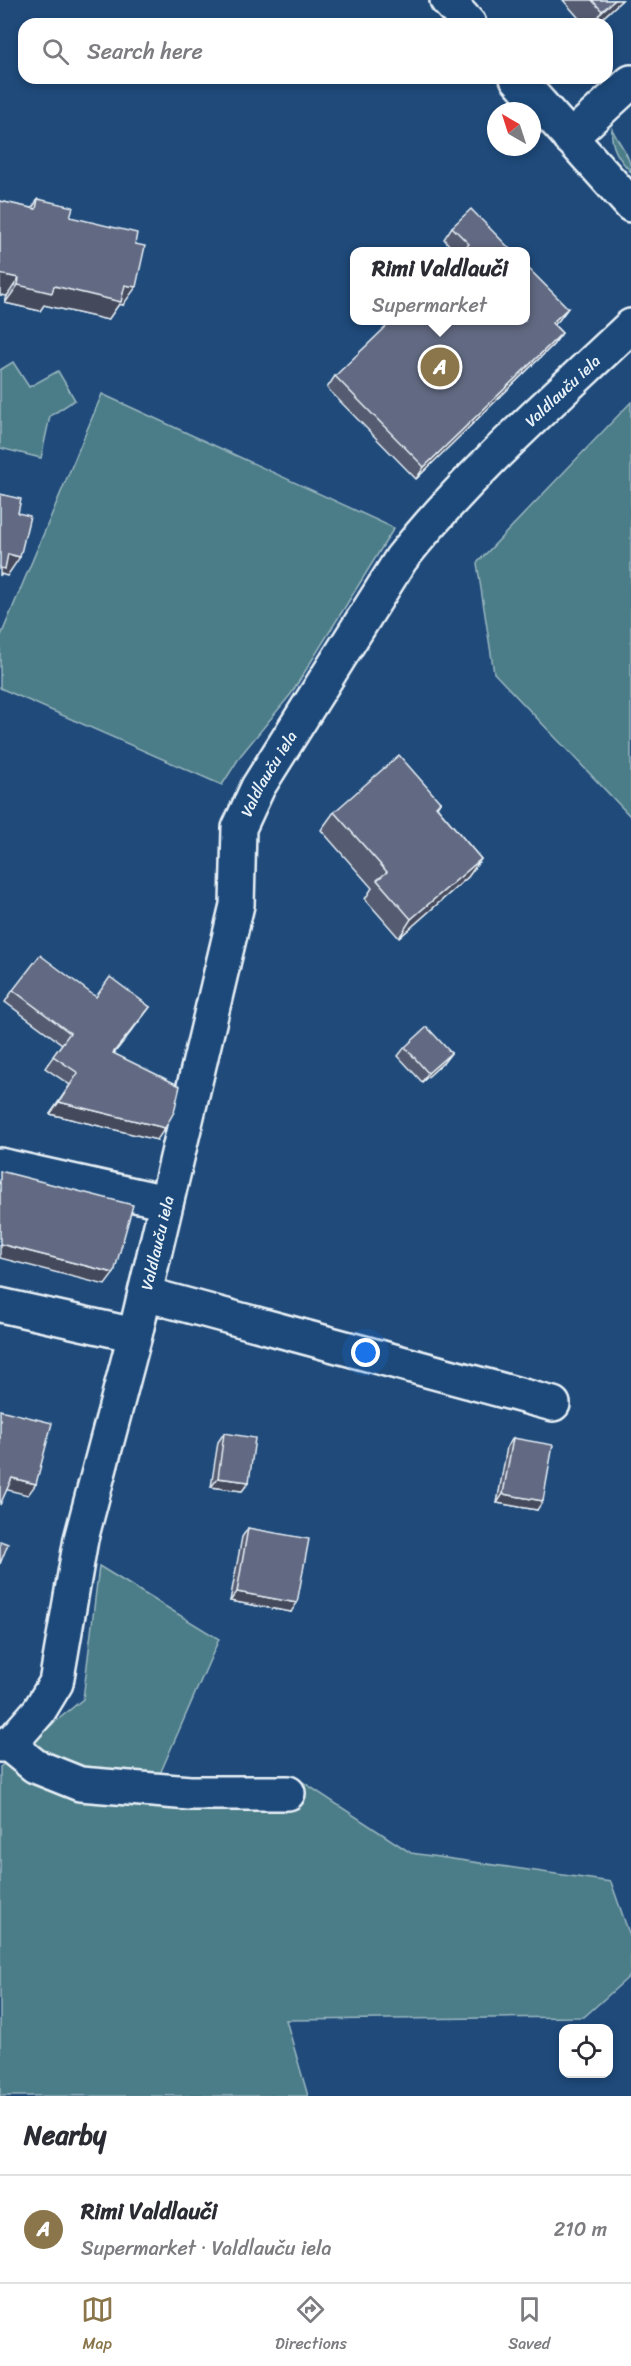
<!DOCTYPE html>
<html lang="en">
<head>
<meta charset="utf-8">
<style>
	body { margin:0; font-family:Sriracha,sans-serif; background:#f7f7f7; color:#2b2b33 }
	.controls { position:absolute; right:18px; bottom:18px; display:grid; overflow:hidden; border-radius:12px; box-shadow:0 3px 9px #0003 }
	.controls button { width:54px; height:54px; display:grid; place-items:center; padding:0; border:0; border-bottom:2px solid #e1e1e2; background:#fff; color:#2b2b33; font:30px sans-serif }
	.compass { position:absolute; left:487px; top:102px; width:54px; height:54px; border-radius:50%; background:#fff; box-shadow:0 3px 9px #0003; rotate:321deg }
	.you { position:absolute; left:366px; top:1353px; width:21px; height:21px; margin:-15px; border:4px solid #fff; border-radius:50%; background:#1a73e8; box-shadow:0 0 0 9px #1a73e833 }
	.badge { display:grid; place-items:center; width:39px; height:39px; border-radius:50%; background:#8a764a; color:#fff; font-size:20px; font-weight:700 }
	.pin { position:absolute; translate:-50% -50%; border:3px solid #fff; box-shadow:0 2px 6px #0006 }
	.popup { position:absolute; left:350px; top:247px; width:180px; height:78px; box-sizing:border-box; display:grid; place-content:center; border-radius:12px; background:#fff; filter:drop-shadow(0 2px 4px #0005); font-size:20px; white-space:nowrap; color:#7c7c81 }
	.popup b { font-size:22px; color:#2b2b33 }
	.popup::after { content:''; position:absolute; left:50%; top:100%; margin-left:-12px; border:12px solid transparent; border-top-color:#fff }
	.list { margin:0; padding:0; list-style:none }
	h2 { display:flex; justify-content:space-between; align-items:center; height:78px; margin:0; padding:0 24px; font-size:26px }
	h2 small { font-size:20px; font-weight:400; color:#7c7c81 }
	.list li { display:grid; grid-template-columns:39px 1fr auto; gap:18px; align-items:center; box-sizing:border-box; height:108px; padding:0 24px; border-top:2px solid #e1e1e2 }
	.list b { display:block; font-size:22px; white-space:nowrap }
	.list p { margin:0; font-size:20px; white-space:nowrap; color:#7c7c81 }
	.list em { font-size:20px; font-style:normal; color:#7c7c81 }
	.icon { flex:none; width:33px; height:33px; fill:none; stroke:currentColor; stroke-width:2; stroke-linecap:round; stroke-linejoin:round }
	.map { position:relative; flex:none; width:631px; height:2096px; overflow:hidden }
	.search { position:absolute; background:#fff; box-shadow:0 3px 9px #0003; left:18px; right:18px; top:18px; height:66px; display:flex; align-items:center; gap:15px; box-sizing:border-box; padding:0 21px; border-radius:18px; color:#7c7c81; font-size:22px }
	.sheet { height:186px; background:#fff }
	nav { display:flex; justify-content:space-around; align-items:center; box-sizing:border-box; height:84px; border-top:2px solid #e1e1e2; background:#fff; font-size:16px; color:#7c7c81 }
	nav a { display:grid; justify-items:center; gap:3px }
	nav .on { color:#8a764a }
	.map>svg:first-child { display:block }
	.green { fill:#4c7d88; stroke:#9ab7c0; stroke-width:1.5 }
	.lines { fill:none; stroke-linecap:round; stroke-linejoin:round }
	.minor-casing { stroke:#e8f1f8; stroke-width:38 }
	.major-casing { stroke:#e8f1f8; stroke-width:38 }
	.minor { stroke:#1f4a7a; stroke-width:33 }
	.major { stroke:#1f4a7a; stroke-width:33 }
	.wall { fill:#545b71; stroke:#e8f1f8; stroke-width:1.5 }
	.shaded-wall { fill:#454a5c; stroke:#e8f1f8; stroke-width:1.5 }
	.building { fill:#626a83; stroke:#e8f1f8; stroke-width:1.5 }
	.labels { text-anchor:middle; stroke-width:4.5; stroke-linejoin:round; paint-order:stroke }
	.street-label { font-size:16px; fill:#e8f1f8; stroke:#1f4a7a }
</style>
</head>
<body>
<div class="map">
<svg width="631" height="2096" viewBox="0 0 631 2096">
	<rect width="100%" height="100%" fill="#1f4a7a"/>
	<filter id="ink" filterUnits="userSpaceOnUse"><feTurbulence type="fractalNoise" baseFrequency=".0167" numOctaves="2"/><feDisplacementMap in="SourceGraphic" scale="12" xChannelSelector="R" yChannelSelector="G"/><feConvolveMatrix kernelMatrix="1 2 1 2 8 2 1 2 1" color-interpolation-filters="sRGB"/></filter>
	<g filter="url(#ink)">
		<g class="green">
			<path d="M612,129C619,144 631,156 631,172C619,159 610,147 612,129Z"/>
			<polygon points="13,362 29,387 58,371 75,400 50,416 41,458 0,448 0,370"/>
			<polygon points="102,394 394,528 291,694 241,755 222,785 0,688 0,638"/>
			<polygon points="631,402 631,817 494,673 477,563"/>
			<polygon points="99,1566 219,1639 145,1808 303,1782 411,1853 611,1882 631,1939 631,1975 584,2017 286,2020 308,2096 0,2096 0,1767 83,1699"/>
		</g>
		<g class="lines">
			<defs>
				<g id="minor">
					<polyline points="570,138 631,82"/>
					<polyline points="0,1165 166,1202"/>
					<polyline points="145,1294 553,1404"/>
					<polyline points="0,1305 135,1335"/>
					<polyline points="0,1745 9,1745 35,1766 80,1784 190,1793 288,1793"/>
					<path id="s1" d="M9,1745L39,1711L56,1683L81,1539L135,1335L237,905L239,828L258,787L401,559C468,474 552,401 631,326"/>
				</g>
				<g id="major">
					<polyline points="447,0 469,24"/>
					<polyline points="517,78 631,205"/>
				</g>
			</defs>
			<use href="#minor" class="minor-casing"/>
			<use href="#major" class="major-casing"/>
			<use href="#minor" class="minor"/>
			<use href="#major" class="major"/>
		</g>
		<g class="wall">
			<polygon points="563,0 622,0 596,24 584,24"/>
			<polygon points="38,199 70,217 123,305 119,304 108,320 44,305 40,311 5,303 32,208"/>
			<polygon points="452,227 513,252 455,252 444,239"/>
			<polygon points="568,308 559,320 554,325 562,333 553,345 416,479 327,388 335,376"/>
			<polygon points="440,802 437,807 481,859 468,877 399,938 365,899 372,888 321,830 334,812"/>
			<polygon points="13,990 96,997 150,1007 114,1053 157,1140 50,1114 70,1085 45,1068 62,1044 5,1002"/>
			<polygon points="405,1047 451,1053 444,1062 422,1082 398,1056"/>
			<polygon points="224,1433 249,1482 242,1491 211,1487 218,1442"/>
			<polygon points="513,1438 537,1510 497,1503 507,1447"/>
			<polygon points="248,1528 291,1612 230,1601 242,1537"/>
		</g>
		<g class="shaded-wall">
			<polygon points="615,0 622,0 596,24 593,24 602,11"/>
			<polygon points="0,274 19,278 7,296 0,295"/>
			<polygon points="18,285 54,286 125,285 136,287 123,305 119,304 108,320 44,305 40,311 5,303"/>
			<polygon points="568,308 559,320 544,335 552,323"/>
			<polygon points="562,333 553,345 416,479 424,467"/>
			<polygon points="8,554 20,557 7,576 1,574 0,576 0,566"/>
			<polygon points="481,859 468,877 399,938 411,919"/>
			<polygon points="150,1007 141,1019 105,1065 113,1053"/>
			<polygon points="451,1053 444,1062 422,1082 428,1073"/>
			<polygon points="59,1102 165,1128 157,1140 50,1114"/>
			<polygon points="0,1244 114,1273 105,1285 0,1258"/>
			<polygon points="12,1478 36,1484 28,1495 4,1489"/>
			<polygon points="218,1478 249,1482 242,1491 211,1487"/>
			<polygon points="503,1494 543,1501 537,1510 497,1503"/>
			<polygon points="237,1592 297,1603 291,1612 230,1601"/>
		</g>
		<g class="building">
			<polygon points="592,0 615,0 602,11"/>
			<polygon points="38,199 73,207 70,217 137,233 135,244 145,246 136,287 125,285 121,302 54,286 52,293 18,285 19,278 0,274 0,201 36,209"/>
			<polygon points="471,209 513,252 462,252 469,244 452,227"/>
			<polygon points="525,265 568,308 552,323 562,333 424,467 335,376 392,321 525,321"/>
			<polygon points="0,494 21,499 18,513 30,516 20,557 8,554 5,569 0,568"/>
			<polygon points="399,755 440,802 436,806 481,859 411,919 377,880 387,872 334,812"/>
			<polygon points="40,955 96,997 110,977 150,1007 113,1053 180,1086 174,1112 165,1128 59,1102 78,1073 53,1056 70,1033 13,990"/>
			<polygon points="427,1027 451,1053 428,1073 405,1047"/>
			<polygon points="0,1171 133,1205 114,1273 0,1244"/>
			<polygon points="0,1410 52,1423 36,1484 12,1478 0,1505"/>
			<polygon points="224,1433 255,1438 249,1482 218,1478"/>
			<polygon points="513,1438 553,1445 543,1501 503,1494"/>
			<polygon points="248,1528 309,1539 297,1603 237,1592"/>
			<polygon points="0,1541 8,1544 0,1564"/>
		</g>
	</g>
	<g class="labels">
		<g class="street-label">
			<text dy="6" stroke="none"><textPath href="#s1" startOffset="1502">Valdlauču iela</textPath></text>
			<text dy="6" stroke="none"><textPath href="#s1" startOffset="1016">Valdlauču iela</textPath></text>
			<text dy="6" stroke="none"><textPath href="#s1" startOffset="530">Valdlauču iela</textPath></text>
		</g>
	</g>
</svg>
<div class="controls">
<button><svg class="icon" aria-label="locate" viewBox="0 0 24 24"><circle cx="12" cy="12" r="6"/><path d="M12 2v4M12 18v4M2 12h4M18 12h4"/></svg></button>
</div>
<svg class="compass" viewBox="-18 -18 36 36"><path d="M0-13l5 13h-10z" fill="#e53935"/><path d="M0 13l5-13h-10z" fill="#7c7c81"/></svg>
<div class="you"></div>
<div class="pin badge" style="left:440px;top:367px">A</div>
<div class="popup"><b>Rimi Valdlauči</b>Supermarket</div>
<div class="search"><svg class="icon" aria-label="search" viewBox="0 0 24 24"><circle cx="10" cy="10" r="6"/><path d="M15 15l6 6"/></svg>Search here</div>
</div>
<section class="sheet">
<h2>Nearby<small></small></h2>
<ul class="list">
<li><span class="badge">A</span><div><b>Rimi Valdlauči</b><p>Supermarket · Valdlauču iela</p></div><em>210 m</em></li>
</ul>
</section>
<nav>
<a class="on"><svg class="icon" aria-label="map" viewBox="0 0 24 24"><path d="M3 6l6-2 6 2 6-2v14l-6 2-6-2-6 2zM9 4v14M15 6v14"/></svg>Map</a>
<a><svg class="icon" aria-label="directions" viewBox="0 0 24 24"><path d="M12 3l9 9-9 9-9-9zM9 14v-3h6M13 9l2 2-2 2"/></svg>Directions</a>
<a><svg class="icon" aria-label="saved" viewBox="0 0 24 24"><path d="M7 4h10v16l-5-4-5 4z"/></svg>Saved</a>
</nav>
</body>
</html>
